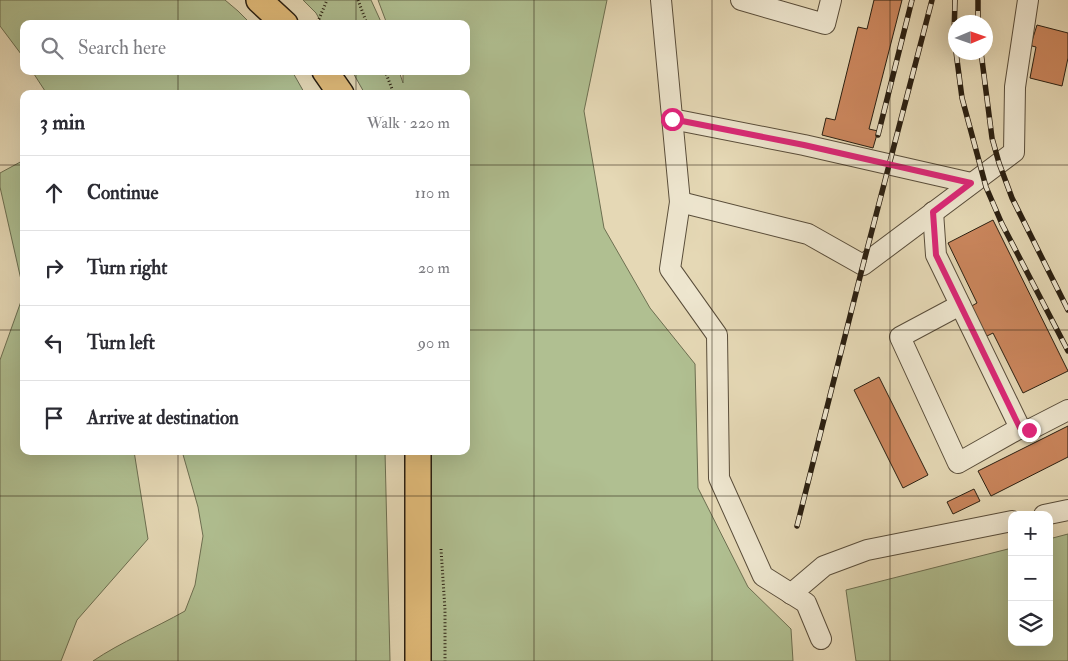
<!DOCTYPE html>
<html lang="en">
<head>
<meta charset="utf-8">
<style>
	body { margin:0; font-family:"IM FELL Double Pica",serif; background:#f2f2f3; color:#2b2b33 }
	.controls { position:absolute; right:15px; bottom:15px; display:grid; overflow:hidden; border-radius:10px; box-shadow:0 5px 20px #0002 }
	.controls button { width:45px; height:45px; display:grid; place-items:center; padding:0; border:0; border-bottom:1px solid #e1e1e2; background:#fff; color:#2b2b33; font:25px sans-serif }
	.compass { position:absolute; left:948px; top:15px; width:45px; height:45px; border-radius:50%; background:#fff; box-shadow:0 5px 20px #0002; rotate:88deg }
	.stop { position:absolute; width:15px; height:15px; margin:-11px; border:4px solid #db2777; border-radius:50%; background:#fff }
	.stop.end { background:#db2777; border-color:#fff; box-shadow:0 1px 5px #0008 }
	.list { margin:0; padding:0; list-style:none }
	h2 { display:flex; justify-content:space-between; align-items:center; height:65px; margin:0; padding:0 20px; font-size:21px }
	h2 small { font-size:16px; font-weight:400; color:#7c7c81 }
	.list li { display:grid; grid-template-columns:32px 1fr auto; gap:15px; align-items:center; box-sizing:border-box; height:75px; padding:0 20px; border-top:1px solid #e1e1e2 }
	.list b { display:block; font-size:19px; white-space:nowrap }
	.list em { font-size:16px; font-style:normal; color:#7c7c81 }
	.icon { flex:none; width:28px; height:28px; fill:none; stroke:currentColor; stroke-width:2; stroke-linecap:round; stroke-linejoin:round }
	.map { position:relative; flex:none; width:1068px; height:661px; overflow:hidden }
	.search { position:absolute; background:#fff; box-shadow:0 5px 20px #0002; left:20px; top:20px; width:450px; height:55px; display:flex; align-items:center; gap:12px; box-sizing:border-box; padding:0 18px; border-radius:10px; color:#7c7c81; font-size:19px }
	.panel { position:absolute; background:#fff; box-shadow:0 5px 20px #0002; left:20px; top:90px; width:450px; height:365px; border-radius:10px }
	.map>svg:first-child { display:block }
	.green { fill:#b0bf91; stroke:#6d6f51 }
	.building { fill:#cb865d; stroke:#2a1f11 }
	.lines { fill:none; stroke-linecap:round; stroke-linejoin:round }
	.minor-casing { stroke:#594d3a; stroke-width:22 }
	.major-casing { stroke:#2a1f11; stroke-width:28 }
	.path { stroke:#2a1f11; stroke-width:3; stroke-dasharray:1 2.5; stroke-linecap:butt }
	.minor { stroke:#eee6cf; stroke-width:20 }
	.major { stroke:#e2bc7a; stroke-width:25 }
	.rail-casing { stroke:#2a1f11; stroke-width:5.5 }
	.rail { stroke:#eee6cf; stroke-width:4; stroke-dasharray:11; stroke-linecap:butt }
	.route { stroke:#db2777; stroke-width:6 }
	.grid { fill:none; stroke:#2a1f11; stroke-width:1; stroke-opacity:0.55 }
</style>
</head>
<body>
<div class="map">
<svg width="1068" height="661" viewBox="0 0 1068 661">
	<rect width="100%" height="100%" fill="#e5d8b5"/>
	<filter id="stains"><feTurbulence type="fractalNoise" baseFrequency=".004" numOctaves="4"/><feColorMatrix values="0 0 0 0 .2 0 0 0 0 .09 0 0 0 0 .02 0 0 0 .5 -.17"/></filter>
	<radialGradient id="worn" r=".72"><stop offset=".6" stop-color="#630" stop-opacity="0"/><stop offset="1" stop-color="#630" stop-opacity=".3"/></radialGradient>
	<g class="green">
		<polygon points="0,0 225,0 238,11 251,24 24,24 24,58 0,26"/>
		<polygon points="303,0 371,0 382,24 322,24 316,13"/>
		<polygon points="378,0 607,0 584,111 604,228 650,308 695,364 698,488 748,587 791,629 793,661 428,661 427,451 466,451 466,94 365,94 352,71 399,71 403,83 403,71 466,71 466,24 387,24"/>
		<polygon points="32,71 292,71 305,94 47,94"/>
		<polygon points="24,160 24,293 0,187 0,173"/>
		<polygon points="24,293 24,451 134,451 148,539 77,620 61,661 0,661 0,360"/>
		<path d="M182,451H385L390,661H93C121,642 155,628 185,611L195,585L203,536L198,507Z"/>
		<polygon points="1068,534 1068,661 856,661 846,590 1012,548 1012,642 1049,642 1049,539"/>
	</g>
	<g class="building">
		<polygon points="874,0 902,0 869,129 878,131 873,148 822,135 826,118 835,120 858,27 867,29"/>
		<polygon points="1037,25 1068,33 1068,58 1062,86 1030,78 1036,47 1032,46 1031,44"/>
		<polygon points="993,220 1068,371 1023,393 993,333 983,338 968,308 977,303 948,243"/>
		<polygon points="879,377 928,475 903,488 854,390"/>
		<polygon points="1068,426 1068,457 991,496 978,471"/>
		<polygon points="974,489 980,501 953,514 947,502"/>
	</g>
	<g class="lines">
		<defs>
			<g id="minor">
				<polyline points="661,0 680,202"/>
				<polyline points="741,0 825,24 831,0"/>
				<polyline points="672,119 804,145 971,183"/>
				<polyline points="933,212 936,255 1020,428 1029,430 1068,410"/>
				<polyline points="960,305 900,337 958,463 1020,428"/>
				<polyline points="1044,515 1068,510"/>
				<polyline points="791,594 824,566 867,550 1012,521"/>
				<polyline points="821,639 806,603 763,576 719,478 717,335 670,269 680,202 808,234 863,265 1014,152 1015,87 1028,0"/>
			</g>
			<g id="major">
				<polyline points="259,0 285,24"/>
				<polyline points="325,71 341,94"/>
				<polyline points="418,451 418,661"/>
			</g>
		</defs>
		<use href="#minor" class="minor-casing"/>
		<use href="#major" class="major-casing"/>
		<g class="path">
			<polyline points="358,0 367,24"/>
			<polyline points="314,24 319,19 327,0"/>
			<polyline points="385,71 394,94"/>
			<polyline points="441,549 445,610 445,661"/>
		</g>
		<use href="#minor" class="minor"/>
		<use href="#major" class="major"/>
		<defs>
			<g id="rail">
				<polyline points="955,0 954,36 956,50"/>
				<polyline points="978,22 978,0"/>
				<polyline points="956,52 962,98 986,187 1002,224 1068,351"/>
				<polyline points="981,52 992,138 999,163 1012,198 1068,310"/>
				<polyline points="878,135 912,0"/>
				<polyline points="797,526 863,265 932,0"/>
			</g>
		</defs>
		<use href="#rail" class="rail-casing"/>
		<use href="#rail" class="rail"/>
	</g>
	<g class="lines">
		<polyline class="route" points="672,119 804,145 971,183 933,212 936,255 1020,428 1029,430"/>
	</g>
	<path class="grid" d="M178,0V24M356,0V24M534,0V661M712,0V661M890,0V661M178,71V94M356,71V94M0,165H24M466,165H1068M0,330H24M466,330H1068M178,451V661M356,451V661M0,496H1068"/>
	<rect width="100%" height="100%" filter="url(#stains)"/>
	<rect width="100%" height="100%" fill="url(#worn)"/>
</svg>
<div class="controls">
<button>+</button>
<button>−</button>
<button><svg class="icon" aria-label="layers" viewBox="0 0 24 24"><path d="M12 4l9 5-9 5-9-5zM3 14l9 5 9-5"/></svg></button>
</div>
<svg class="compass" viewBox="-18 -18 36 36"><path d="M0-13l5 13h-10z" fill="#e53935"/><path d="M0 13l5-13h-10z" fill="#7c7c81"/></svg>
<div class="stop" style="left:672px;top:119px"></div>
<div class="stop end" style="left:1029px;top:430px"></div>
<div class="search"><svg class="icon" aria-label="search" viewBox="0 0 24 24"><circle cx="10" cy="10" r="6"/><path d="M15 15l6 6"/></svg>Search here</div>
<section class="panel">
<h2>3 min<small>Walk · 220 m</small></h2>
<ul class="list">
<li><svg class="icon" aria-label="ahead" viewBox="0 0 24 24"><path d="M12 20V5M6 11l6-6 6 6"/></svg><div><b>Continue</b></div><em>110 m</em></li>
<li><svg class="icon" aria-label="right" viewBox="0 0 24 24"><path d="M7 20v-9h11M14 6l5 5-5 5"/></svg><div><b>Turn right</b></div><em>20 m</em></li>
<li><svg class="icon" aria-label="left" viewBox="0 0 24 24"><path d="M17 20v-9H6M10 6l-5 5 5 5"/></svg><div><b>Turn left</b></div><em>90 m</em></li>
<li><svg class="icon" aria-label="arrive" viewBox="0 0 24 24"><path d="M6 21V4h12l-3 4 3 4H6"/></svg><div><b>Arrive at destination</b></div></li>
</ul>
</section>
</div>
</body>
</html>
